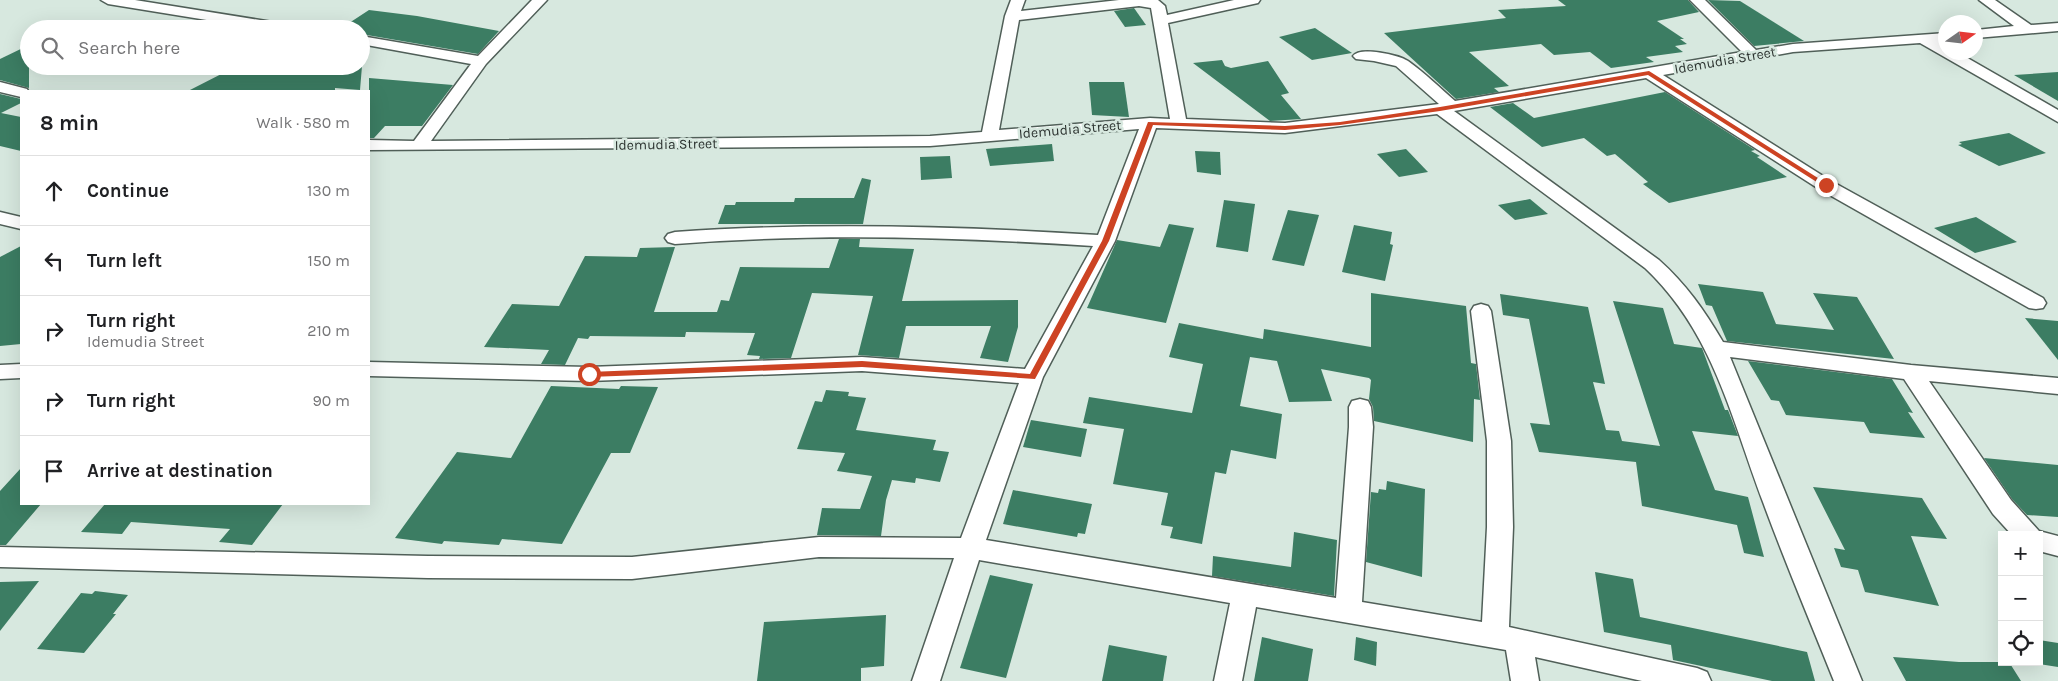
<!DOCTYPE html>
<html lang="en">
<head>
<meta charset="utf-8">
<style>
	body { margin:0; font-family:Karla,sans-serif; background:#f6f6f6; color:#202124 }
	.controls { position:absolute; right:15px; bottom:15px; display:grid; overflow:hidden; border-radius:0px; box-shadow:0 5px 20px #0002 }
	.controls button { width:45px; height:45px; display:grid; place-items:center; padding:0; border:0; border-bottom:1px solid #e0e0e0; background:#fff; color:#202124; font:25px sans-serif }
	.compass { position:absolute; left:1938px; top:15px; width:45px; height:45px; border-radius:50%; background:#fff; box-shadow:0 5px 20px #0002; rotate:76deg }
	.stop { position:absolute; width:15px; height:15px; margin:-11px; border:4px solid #cd4323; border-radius:50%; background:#fff }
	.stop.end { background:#cd4323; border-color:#fff; box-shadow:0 1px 5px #0008 }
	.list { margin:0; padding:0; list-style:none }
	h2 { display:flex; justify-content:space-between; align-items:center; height:65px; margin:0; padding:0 20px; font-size:21px }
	h2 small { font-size:16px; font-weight:400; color:#757577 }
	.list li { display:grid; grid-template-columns:32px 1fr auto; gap:15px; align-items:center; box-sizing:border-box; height:70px; padding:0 20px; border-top:1px solid #e0e0e0 }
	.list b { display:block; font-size:19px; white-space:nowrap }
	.list p { margin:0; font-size:16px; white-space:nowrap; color:#757577 }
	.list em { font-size:16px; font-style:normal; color:#757577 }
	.icon { flex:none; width:28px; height:28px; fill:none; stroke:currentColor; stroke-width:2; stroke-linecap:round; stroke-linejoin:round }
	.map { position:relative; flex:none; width:2058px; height:681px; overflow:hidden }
	.search { position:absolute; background:#fff; box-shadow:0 5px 20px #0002; left:20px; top:20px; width:350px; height:55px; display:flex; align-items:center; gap:12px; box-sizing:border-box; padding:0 18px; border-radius:28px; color:#757577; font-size:19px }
	.panel { position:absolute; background:#fff; box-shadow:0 5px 20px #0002; left:20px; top:90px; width:350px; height:415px; border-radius:0px }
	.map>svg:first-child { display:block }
	.building { fill:#3c7d63 }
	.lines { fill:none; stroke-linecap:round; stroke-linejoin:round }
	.street-casing { stroke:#505f58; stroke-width:3 }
	.street { fill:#fff; fill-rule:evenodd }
	.route { fill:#cd4323 }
	.labels { text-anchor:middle; stroke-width:5; stroke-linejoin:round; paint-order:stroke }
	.far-street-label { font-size:14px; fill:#2b322f; stroke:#d7e8df }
</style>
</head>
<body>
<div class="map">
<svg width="2058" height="681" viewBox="0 0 2058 681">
	<rect width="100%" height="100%" fill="#d7e8df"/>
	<g class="building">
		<polygon points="1558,0 1688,0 1699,12 1657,21 1684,39 1680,39 1687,44 1675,46 1683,52 1646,57 1654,62 1611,68 1590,52 1554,55 1541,44 1469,52 1509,86 1494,88 1499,92 1456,99 1384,33 1506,18 1498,10 1566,6"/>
		<polygon points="1708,0 1740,1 1804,41 1754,46"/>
		<polygon points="1134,8 1146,25 1125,27 1114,11"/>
		<polygon points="369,10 417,16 499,31 478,54 361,34 361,29 340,29"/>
		<polygon points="1315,28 1352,53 1312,60 1279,37"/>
		<polygon points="29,45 29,88 0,80 0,59"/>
		<polygon points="1222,60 1225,66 1231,68 1268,61 1289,93 1281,95 1301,119 1270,121 1193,63"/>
		<polygon points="237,66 362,66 360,90 335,88 335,91 188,91"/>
		<polygon points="2058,72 2058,101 2014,75"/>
		<polygon points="369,78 453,85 422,126 385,126 374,138 369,138"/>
		<polygon points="1089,82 1124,82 1129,117 1092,115"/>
		<polygon points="1665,92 1755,150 1751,151 1760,156 1757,157 1787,177 1669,203 1643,184 1648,182 1615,154 1607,156 1584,138 1542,147 1490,107 1513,103 1534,118"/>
		<polygon points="0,94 21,99 21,103 1,113 21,117 21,151 0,146"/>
		<polygon points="2009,133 2046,153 1999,166 1958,145 1962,144 1959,142"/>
		<polygon points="1052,144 1054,161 990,166 986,149"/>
		<polygon points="1406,149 1428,172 1399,177 1377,154"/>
		<polygon points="1195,151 1220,152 1221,175 1197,172"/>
		<polygon points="950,156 952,178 921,180 920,157"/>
		<polygon points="862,178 871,180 863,224 718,224 725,205 735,205 736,202 794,202 795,198 854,198"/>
		<polygon points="1530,199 1548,214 1515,220 1498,205"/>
		<polygon points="1224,200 1255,204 1248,252 1216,247"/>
		<polygon points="1288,210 1319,215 1304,266 1272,260"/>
		<polygon points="1976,217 2017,242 1975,253 1934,228"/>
		<polygon points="1169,224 1194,228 1166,323 1087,308 1117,240 1160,247"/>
		<polygon points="1354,225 1392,232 1390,244 1393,245 1385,281 1342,272"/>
		<polygon points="839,239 860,239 859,247 914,249 902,301 1018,300 1018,327 1008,362 980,358 991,326 906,326 899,358 858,355 873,296 812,293 791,358 759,359 760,356 747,355 755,333 686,332 685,337 590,336 588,339 578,338 565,365 541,364 549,350 484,347 512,304 559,306 585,256 637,257 640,248 675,247 654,312 717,312 721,300 729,301 740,267 829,268"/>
		<polygon points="21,246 21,344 0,346 0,257"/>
		<polygon points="1698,284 1763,292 1776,324 1834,330 1813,293 1857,297 1894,359 1727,341 1712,306 1706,305"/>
		<polygon points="1371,293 1466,306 1471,363 1476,364 1480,400 1474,399 1473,442 1374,421 1373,407 1369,399 1371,380 1369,378 1321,369 1332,401 1289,402 1277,361 1250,357 1240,406 1282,414 1276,459 1231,450 1226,474 1215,472 1202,544 1170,538 1173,527 1161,525 1168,493 1113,484 1124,429 1083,423 1089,397 1192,413 1203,364 1169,357 1179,323 1263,339 1264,329 1371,347"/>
		<polygon points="1500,294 1588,307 1605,384 1593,382 1606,430 1619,431 1622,441 1660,446 1613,301 1663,308 1674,344 1702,348 1725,410 1728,410 1738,436 1692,431 1715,490 1748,497 1764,557 1744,553 1737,525 1642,506 1636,462 1539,452 1530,423 1550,425 1529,319 1503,315"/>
		<polygon points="2025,318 2058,321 2058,360"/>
		<polygon points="1748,361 1892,379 1913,413 1908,412 1925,438 1870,433 1864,422 1786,415 1779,401 1771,400"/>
		<polygon points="551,386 619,389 621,386 658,387 630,453 611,453 562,544 502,539 499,545 444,541 442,544 395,538 457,452 511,458"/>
		<polygon points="826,390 849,392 848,396 866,398 856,430 936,440 933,450 949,452 940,482 916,478 915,483 892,480 886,500 881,536 817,535 822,508 860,509 872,476 837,471 845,453 797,449 815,401 822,402"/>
		<polygon points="1031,420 1087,429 1081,457 1023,447"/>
		<polygon points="1984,458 2058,465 2058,517 2027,515 2012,499"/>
		<polygon points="21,468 21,504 41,504 6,545 0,545 0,491"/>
		<polygon points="1387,481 1425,489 1422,577 1366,562 1371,492 1378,493 1379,489 1386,490"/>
		<polygon points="1813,487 1922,498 1947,539 1911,536 1939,606 1865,592 1858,570 1841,567 1834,548 1845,550"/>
		<polygon points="1013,490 1092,504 1085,534 1078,533 1077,537 1003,524"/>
		<polygon points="105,504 283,504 252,545 219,542 230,529 131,522 122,534 81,532"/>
		<polygon points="1294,532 1337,540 1334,596 1212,576 1213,556 1291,567"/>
		<polygon points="1595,572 1633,579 1640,617 1807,652 1815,681 1772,681 1673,660 1671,645 1604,632"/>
		<polygon points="990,575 1033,584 1006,678 960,668"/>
		<polygon points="39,581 0,631 0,582"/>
		<polygon points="95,591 128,595 113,614 116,614 84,653 37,649 81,593 92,594"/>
		<polygon points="886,615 884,666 861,668 861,681 757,681 764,622"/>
		<polygon points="1262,637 1313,649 1308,681 1254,681"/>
		<polygon points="1356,637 1377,642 1376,666 1354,660"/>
		<polygon points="2039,640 2058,643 2058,667 2039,664"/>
		<polygon points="1109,645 1167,656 1163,681 1102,681"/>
		<polygon points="1893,657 1959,662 2009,662 2021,681 1906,681"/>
	</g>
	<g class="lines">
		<defs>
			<g id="street">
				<polygon points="101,0 135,0 291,25 298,29 262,29 108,4"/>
				<path d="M532,0H547L486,64L431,141L930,136L982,132L1005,16L1011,0H1025L1021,11L1119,0H1158L1165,6L1167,15L1234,0H1260L1258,3L1168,23L1186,119L1285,123L1439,104L1396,66L1374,61L1356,59L1353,56C1360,46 1399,55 1408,61C1425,73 1440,88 1455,101L1742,52L1690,0H1705L1756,50L1793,44L1946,33V41L1939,42L1946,46V52H1957L2058,110V122L1920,43L1793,52L1663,75L1831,181L2043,298L2046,303L2043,308L2036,309L2029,308L1819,189L1646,78L1454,111L1659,260C1686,284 1704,310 1723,342L1911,365L2058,378V394L1929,381L2011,500L2039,531L2058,536V556L2039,551V535H2012L1993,514L1904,379L1730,357L1862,681H1834C1810,621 1785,562 1763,502C1731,417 1713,332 1645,268L1437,114L1285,133L1156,128L1115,241L1043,377L986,540L1336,598L1349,427V407L1352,401L1360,399L1368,401L1371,407L1373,427L1362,602L1482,622L1487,527V441L1471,311L1474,306L1481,304L1488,306L1491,311L1511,441L1513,527L1509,627L1697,668L1707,672L1711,681H1642L1535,657L1539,681H1511L1506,650L1256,607L1242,681H1214L1230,603L979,560L940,681H912L954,558L819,557L632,579L428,578L0,567V547L428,556L632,557L819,537L961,538L1019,383L862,371L589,381L369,376V362L589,367L862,357L1025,369L1093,246C953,237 814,233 675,244L668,242L665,238L668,234L675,232C816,222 957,226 1098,235L1139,129L930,146L369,150V140L414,141L471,64L361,44V36L478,56ZM1139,6L1151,8L1170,119L1150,118L999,130L1019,20Z"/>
				<polygon points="1979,0 1995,0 2031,25 2058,23 2058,31 1976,38 1976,30 2014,26"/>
				<polygon points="0,82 27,89 28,91 21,91 21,97 0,92"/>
				<polygon points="0,212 21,217 21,229 0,224"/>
				<polygon points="21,364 21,378 0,379 0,365"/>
			</g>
		</defs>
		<use href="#street" class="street-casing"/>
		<use href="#street" class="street"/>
	</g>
	<polygon class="route" points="1649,71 1829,185 1823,186 1648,75 1440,111 1340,125 1285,130 1153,125 1109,241 1035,379 862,367 589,377 584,374 589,372 862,361 1030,374 1102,241 1148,122 1285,126 1340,122 1440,107"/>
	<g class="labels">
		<g class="far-street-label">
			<text transform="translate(1725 60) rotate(-10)" y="5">Idemudia Street</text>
			<text transform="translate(1070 129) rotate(-5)" y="5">Idemudia Street</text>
			<text transform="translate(666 144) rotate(-1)" y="5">Idemudia Street</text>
		</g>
	</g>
</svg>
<div class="controls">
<button>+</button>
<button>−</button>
<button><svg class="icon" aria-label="locate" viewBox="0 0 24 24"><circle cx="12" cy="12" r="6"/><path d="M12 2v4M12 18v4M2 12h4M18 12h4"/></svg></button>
</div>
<svg class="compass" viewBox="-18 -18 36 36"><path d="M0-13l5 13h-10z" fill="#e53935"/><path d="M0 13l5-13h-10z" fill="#757577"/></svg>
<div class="stop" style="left:589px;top:374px"></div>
<div class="stop end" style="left:1826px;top:185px"></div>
<div class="search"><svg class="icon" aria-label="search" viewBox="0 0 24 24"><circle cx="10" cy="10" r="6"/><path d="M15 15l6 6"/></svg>Search here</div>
<section class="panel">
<h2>8 min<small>Walk · 580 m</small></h2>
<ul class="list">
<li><svg class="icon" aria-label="ahead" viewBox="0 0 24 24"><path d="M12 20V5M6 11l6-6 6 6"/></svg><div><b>Continue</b></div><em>130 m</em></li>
<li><svg class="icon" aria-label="left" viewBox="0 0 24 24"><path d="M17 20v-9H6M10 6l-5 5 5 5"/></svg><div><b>Turn left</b></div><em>150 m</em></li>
<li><svg class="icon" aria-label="right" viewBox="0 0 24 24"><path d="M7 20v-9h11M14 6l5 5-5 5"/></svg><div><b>Turn right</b><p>Idemudia Street</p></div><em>210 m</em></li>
<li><svg class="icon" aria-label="right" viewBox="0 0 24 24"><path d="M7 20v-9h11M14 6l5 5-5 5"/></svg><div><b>Turn right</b></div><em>90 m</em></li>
<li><svg class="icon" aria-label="arrive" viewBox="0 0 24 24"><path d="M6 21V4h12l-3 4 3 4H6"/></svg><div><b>Arrive at destination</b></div></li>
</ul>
</section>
</div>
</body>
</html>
